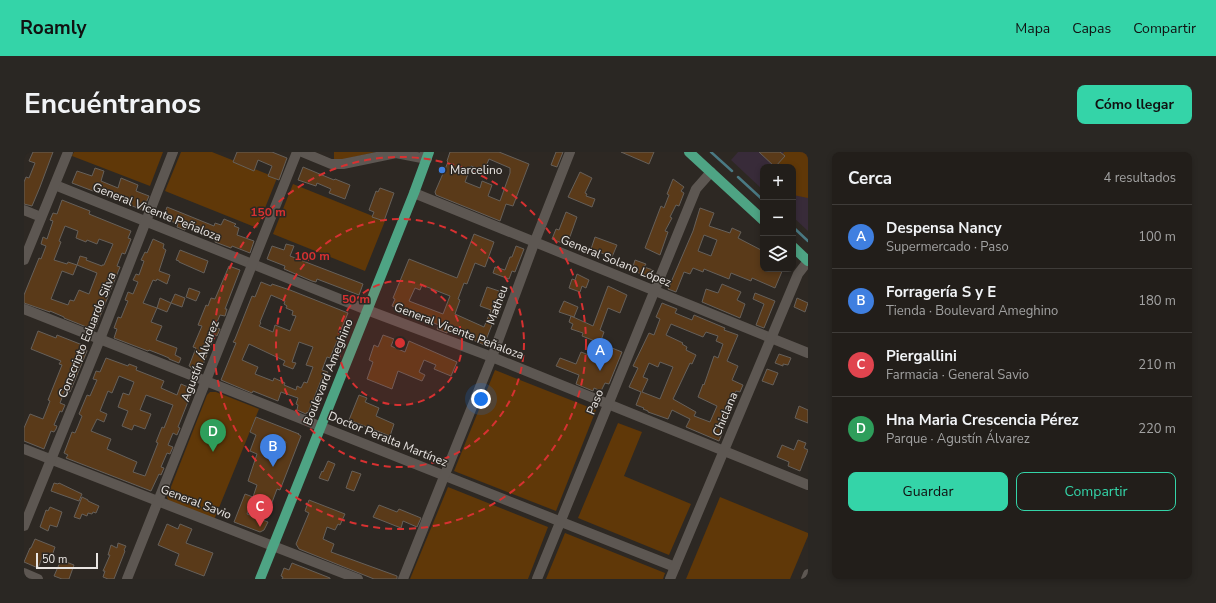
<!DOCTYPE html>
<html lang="es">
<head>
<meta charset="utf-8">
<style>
	body { margin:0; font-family:"Nunito Sans",sans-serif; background:#2a2723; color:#f1f3f6 }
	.controls { position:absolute; right:12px; top:12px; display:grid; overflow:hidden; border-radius:8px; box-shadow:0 2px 6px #0003 }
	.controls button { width:36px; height:36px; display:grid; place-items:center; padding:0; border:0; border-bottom:1px solid #3f3c39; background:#221e1a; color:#f1f3f6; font:20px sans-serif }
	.scale { position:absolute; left:12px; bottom:10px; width:62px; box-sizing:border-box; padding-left:4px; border:2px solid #e9e5e2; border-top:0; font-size:11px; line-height:14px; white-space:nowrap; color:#e9e5e2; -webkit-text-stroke:3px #2d2823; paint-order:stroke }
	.you { position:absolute; left:457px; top:247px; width:14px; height:14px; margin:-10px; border:3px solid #fff; border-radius:50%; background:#1a73e8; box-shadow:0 0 0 6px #1a73e833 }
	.badge { display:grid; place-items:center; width:26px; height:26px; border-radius:50%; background:#34d4a8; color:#fff; font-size:13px; font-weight:700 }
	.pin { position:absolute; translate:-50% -33px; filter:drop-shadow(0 1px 2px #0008) }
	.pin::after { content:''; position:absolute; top:21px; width:14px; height:12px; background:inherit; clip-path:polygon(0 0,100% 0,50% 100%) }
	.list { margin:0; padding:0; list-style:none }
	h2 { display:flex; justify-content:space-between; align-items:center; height:52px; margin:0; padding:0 16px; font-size:17px }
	h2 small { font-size:13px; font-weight:400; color:#a2a2a2 }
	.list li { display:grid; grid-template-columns:26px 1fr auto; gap:12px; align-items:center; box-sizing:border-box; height:64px; padding:0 16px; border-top:1px solid #3f3c39 }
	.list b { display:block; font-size:15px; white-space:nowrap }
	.list p { margin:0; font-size:13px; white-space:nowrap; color:#a2a2a2 }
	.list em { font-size:13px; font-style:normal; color:#a2a2a2 }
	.actions { display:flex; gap:8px; padding:12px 16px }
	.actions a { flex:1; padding:9px 0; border:1px solid #34d4a8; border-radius:8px; text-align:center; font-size:14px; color:#34d4a8 }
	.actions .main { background:#34d4a8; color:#111 }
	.icon { flex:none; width:22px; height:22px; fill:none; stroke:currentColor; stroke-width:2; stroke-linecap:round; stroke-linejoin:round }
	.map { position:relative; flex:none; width:784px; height:427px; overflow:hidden; border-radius:8px }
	header { display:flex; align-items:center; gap:24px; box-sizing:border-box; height:56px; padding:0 20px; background:#34d4a8; color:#111 }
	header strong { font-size:19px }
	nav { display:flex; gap:22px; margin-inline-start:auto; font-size:14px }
	.intro { display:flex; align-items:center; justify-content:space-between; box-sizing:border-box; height:96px; padding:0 24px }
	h1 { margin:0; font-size:28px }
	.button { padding:10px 18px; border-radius:8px; background:#34d4a8; color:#111; font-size:14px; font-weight:700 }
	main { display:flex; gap:24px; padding:0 24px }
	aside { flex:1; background:#221e1a; border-radius:8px; box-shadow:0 2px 6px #0003 }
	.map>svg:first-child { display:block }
	.education { fill:#382b39 }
	.green { fill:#603808 }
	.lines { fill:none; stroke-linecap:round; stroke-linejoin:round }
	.stream { stroke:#4a7983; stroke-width:2.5 }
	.building { fill:#5a3a19; stroke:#66605a; fill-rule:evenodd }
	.minor { stroke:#5d5752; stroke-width:10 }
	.major { stroke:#4ea484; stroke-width:10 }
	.ring { fill:none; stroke:#d73131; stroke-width:2; stroke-dasharray:7 5 }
	.shop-dot { fill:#3f7fe0; stroke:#2d2823; stroke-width:1.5 }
	.labels { text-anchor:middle; stroke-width:3; stroke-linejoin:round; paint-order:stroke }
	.poi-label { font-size:12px; fill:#e9e5e2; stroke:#2d2823; text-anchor:start }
	.street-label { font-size:12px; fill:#e9e5e2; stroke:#2d2823 }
	.centre { fill:#d73131; stroke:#2d2823; stroke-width:2 }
	.ring-label { font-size:12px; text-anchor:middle; font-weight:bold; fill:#d73131; stroke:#2d2823; stroke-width:3; stroke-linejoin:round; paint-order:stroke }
</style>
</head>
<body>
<header>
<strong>Roamly</strong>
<nav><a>Mapa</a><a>Capas</a><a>Compartir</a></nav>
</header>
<div class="intro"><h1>Encuéntranos</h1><a class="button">Cómo llegar</a></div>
<main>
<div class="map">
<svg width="784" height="427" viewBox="0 0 784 427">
	<rect width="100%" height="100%" fill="#2d2823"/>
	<polygon class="education" points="714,0 784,0 784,79 769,65 769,15 739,15 739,38 707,8"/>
	<g class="green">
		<polygon points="50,0 139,0 126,34 48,4"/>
		<polygon points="157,0 188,0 253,26 233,76 141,39"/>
		<polygon points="310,0 352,0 321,7 310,7"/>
		<polygon points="760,0 784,0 784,46 769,43 769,15 752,15"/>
		<polygon points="269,32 361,69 341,119 249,82"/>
		<polygon points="471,218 572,258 532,359 430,319"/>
		<polygon points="186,240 192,240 235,257 190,368 144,348 143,345 183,243"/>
		<polygon points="594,271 618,280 600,324 667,352 645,403 554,366"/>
		<polygon points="424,335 524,375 504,427 386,427"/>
		<polygon points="696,345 784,381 784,384 766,427 662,427"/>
		<polygon points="541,381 641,421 639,427 522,427"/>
	</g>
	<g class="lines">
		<g class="stream">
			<polyline points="687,0 708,19"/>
			<polyline points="714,25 739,48"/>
			<polyline points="769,75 784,89"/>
		</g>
	</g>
	<g class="building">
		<polygon points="9,0 29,0 16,35 8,54 0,52 0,30 2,25 5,26 11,11 5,9"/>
		<polygon points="213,0 248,0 263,6 255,28 244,24 248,14 234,8 230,19 209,10"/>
		<path d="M426,0H475L505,12L489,54L482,52L476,69L412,43L411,40L424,10L423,9ZM465,7L486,16V21L476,49L464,44L468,33L458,29L456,36L441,30L447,14L460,19Z"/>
		<polygon points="532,0 539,0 533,15 527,13"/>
		<polygon points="597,0 630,0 625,12"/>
		<polygon points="735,0 756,0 761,4 751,15"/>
		<polygon points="279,15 310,28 311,27 326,33 321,47 305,41 307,37 293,31 292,34 274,28"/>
		<polygon points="71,16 80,19 77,29 94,36 97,26 114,33 112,39 125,44 119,58 48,31 53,19 68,24"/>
		<polygon points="556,20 568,26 561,41 563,42 562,44 571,47 568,55 544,45"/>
		<polygon points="649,27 660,35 657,39 660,41 655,54 652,53 646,65 648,66 641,79 644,80 636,103 621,96 637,54 640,56 645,43 643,42"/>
		<polygon points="356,36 370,41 360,69 348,65 350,60 345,58 352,39 354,40"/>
		<path d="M38,48L66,59L65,62L107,79L104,86L107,87L101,102L98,101L93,114L96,115L71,177L70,178L40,166V165L26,159V160L0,151V143L4,133L15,106L17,107L22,94L17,92L19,85L23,87L29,69L26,68L29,61L33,62ZM41,74L54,79L52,86L62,90L63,88L73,92L75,87L89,92L80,113H78V114L62,108L63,106L56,104L53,113L73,121L65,142L55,138L50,149L46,148L44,153L27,147L38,119L49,123L53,113L44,110L43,112L30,108L37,90L35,89Z"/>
		<polygon points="143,55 190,74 191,71 197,73 200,67 212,72 210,74 215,76 213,83 230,89 226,101 208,94 207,96 191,90 192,87 162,76 161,78 153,75 154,72 139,66"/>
		<path d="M676,56L690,61L685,74L706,81L708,76L717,80L714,86L739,99V117H759L751,136L728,126L727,129L707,121L705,127L680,117L679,120L669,116L666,122L660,120L652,140L644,137L669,79ZM680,83L693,88L687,104L674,99Z"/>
		<polygon points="542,60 553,65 543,93 528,87 532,77 535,78"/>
		<path d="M450,82L470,90L461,115L451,111L443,132L440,131L434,147L436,148L431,162L460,175L467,158L456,154L463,135L481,141L478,149L479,150L473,166L471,165L460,193L449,188L451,183L433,177L432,179L425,177L423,181L413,177L415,173L372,157L373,156L368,154L371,147L369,146L385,107L433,126ZM398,133L426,144L419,162L385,149L391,136L396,138Z"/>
		<polygon points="571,85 593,93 588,105 567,97"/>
		<polygon points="129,87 140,92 139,96 142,98 135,119 146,123 143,132 133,127 132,129 129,128 119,151 133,156 136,146 147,151 143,160 133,156 127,170 138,174 132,188 153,196 151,203 157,206 155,211 145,207 145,206 138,203 125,198 124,199 90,186 93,177 90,176 94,165 97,166 101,156 104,149 101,148 104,140 109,142 114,130 109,128 112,122 115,123 120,109 117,108 121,100 123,101"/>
		<polygon points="262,92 270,94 266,104 339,132 335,143 293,127 292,130 288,129 260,117 261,114 243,107 248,94 260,98"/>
		<polygon points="492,94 500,97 491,120 488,119 485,127 469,121 471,115 481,118 486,105 488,105"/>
		<polygon points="156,98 184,109 180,121 155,110 155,109 152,108"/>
		<polygon points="611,108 622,112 620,115 629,118 626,126 608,118"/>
		<polygon points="205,114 216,118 201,157 203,157 201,164 196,163 191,175 196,177 193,184 191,183 176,220 167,216 167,215 165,214 172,196 169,195 178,174 174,173 182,153 184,154 187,146 191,147"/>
		<polygon points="553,122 565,128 562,136 558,134 556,140 545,136 548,127 551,128"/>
		<path d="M237,130L247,134L248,132L266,138L324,161L317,178L320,179L316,190L313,189L306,206L303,205L298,218L304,220L302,223L301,227L298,226L284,261L283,260L282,262L273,258L274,253L272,252L274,246L257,240L254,249L229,239L228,241L197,228L212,191L209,190L211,187L228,144L231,145ZM247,143L261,149L260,152L263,154L262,156L269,159L268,163L272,164L266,179L251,173L249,180L235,174L237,171L236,170ZM275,190L289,195L282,213L289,215L283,231L280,230L277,236L273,234L272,238L260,233L261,231L250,226L249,229L231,222L234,215L218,208L225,192L261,209L259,213L269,217L272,211L268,210Z"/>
		<polygon points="698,132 717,140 713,148 721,152 716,166 678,150 682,137 694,141"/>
		<polygon points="584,134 603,143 596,161 584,156 576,178 580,180 576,191 558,184 559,181 547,177 549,172 545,170 547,164 569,174"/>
		<polygon points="165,136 176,140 172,149 162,145"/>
		<polygon points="731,141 751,149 740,176 732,173 740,152 729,147"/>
		<polygon points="151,142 161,146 158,155 147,151"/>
		<polygon points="773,146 784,151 781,160 770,155"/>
		<polygon points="540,149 554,155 550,165 535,160"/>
		<path d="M638,151L653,157L651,161L668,168L670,163L701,176L700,178L714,183L703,209L714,214L708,228L719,233L716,240L712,239L708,250H706L700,263L704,265L699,276H700L695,289L662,275L666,267L648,258L644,267L624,260V259L619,257L620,256L612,253L617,240L605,235L614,216L609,214L625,181L630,183L636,167L632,165ZM647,172L679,185L682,180L694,184L692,189L699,192L694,206L690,204L680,233L679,232L674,245L693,254L686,270L670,264L672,260L649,247L666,211L668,212L672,203L662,198L663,195L658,192L659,191L642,183ZM636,210L649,215L636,247L618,240L624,227L619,225L625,211L634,215Z"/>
		<polygon points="14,179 32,186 33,183 61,194 63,199 46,240 41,238 36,251 41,253 38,260 36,259 30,273 33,274 32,277 30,280 27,279 20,297 0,289 0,276 6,262 19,267 26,249 24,248 38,213 35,212 37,209 7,197"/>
		<polygon points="359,183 370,187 367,194 381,200 385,189 433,210 427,224 410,217 412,213 400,208 395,220 401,223 398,229 374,219 368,237 343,227 349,210 345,208 350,193 354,195"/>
		<polygon points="583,194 598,200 585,232 581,231 577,239 570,236 569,239 552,232 555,223 532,214 536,206 552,212 557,200 578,208"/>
		<polygon points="755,202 767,206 764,213 759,212 759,214 751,211"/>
		<path d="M82,206L104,214L105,212L113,215L112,218L140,229L137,236L153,243L157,232L169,237L154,275L156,276L153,283L149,281L144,293L149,295L146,302L143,301L137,315L140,316L137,323L135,322L127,339L42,306L44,303L40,301L48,280L51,281L54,274L58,264L55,262L63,243L66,244L73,228L69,227L72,219L76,220ZM95,224L110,230L105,243L99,241L94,255L104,259L98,274L108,278L110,273L121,277L127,262L116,258L122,243L149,253L140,276L138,275L132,290L134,291L121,324L109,320L113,310L83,297L87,287L67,279L73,267L80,270L83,262L76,259L84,239L88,241Z"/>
		<polygon points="743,217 754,221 749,233 738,229"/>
		<polygon points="335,243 343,246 341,250 355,256 352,264 370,272 366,284 325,268"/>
		<polygon points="775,254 784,258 784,271 771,266"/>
		<path d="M232,265L275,282H274L277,284L256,338L253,337L247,353L229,346L223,362L244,370L240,378L236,380L210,370L221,342L229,345L233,333L224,329L233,302L226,299L232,283L226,280ZM245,284L262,290L258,302L241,296Z"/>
		<polygon points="774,288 782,291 780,296 784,298 776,319 764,314 765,310 753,305 758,293 770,298"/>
		<polygon points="304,309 311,312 304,329 295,326 298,319 299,320"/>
		<polygon points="328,319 337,322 330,339 322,336"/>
		<polygon points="30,331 34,332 35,331 58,342 55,349 27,339"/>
		<polygon points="58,345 64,348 64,349 75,354 72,361 69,360 68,362 64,361 63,364 58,362 56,367 50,365"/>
		<polygon points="285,348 321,362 316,373 314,372 311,378 303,375 299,387 310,392 307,400 373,424 373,427 350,427 275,397 272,392 285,361 281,359"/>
		<polygon points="355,353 373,360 375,357 397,366 393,375 379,369 377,376 349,365"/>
		<polygon points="26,355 38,360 33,375 26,373 24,379 16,375 22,358 24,359"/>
		<polygon points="143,372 154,377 156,372 168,377 162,391 189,401 180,424 151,413 155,402 134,393"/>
		<polygon points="11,387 31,395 28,404 20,401 14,416 0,410 6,396 7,396"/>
		<polygon points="94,391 102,394 100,398 101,399 90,427 84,427 79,425 81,419 79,419 86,403 84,403 87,393 93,396"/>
		<polygon points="37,408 50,413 45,427 38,427 30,424"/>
		<polygon points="268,411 306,426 306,427 258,427 259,425 257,424 260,416 265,418"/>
	</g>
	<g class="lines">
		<g class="minor">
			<polyline points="278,0 307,12 319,12 372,1 403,7 401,0"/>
			<polyline points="31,33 343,158 468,205 784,333"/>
			<polyline points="390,41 784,201"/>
			<polyline points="0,58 17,65"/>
			<polyline points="0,108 44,0"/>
			<polyline points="0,157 651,415"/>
			<polyline points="0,297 334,427"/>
			<polyline points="0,374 76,187 149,0"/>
			<polyline points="0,421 14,427"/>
			<polyline points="103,427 273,0"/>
			<polyline points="379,427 468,205 511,89 546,0"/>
			<polyline points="513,427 672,37 687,20"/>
			<polyline points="646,427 774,122 784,109"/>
			<polyline points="782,427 784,422"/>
		</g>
		<g class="major">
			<polyline points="665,0 739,68"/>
			<polyline points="769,95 784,109"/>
			<polyline points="236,427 390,41 405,0"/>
		</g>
	</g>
	<circle cx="376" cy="191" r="62" fill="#d73131" fill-opacity=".12"/>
	<g class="ring">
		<circle cx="376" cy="191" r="62"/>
		<circle cx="376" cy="191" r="124"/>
		<circle cx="376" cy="191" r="186"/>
	</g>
	<circle class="shop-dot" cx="418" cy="18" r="4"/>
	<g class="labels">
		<g class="poi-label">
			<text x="426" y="22">Marcelino</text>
		</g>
		<g class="street-label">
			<text transform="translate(133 60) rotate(22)" y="4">General Vicente Peñaloza</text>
			<text transform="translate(592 109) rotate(22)" y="4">General Solano López</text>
			<text transform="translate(473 153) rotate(-70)" y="4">Matheu</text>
			<text transform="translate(435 179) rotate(21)" y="4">General Vicente Peñaloza</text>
			<text transform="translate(63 183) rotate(-68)" y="4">Conscripto Eduardo Silva</text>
			<text transform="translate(176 209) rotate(-69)" y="4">Agustín Álvarez</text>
			<text transform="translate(304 220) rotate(-68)" y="4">Boulevard Ameghino</text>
			<text transform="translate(571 250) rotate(-68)" y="4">Paso</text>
			<text transform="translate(701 262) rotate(-67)" y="4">Chiclana</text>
			<text transform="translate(364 287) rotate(22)" y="4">Doctor Peralta Martínez</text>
			<text transform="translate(172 350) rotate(21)" y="4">General Savio</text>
		</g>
	</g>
	<circle cx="376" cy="191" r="6" class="centre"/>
	<g class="ring-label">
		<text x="244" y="64">150 m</text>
		<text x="288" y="108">100 m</text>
		<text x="332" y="151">50 m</text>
	</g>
</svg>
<div class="controls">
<button>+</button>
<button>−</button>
<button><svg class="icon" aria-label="layers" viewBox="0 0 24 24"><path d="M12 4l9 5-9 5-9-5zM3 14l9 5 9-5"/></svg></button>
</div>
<div class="scale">50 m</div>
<div class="you"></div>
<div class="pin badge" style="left:576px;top:219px;background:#3f7fe0">A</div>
<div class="pin badge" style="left:249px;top:315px;background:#3f7fe0">B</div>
<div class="pin badge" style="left:236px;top:375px;background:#e0444e">C</div>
<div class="pin badge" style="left:189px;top:300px;background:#2e9e5b">D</div>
</div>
<aside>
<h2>Cerca<small>4 resultados</small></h2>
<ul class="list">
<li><span class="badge" style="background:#3f7fe0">A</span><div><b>Despensa Nancy</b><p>Supermercado · Paso</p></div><em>100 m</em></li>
<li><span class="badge" style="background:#3f7fe0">B</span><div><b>Forragería S y E</b><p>Tienda · Boulevard Ameghino</p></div><em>180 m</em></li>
<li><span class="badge" style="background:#e0444e">C</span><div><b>Piergallini</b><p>Farmacia · General Savio</p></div><em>210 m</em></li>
<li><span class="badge" style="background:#2e9e5b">D</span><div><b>Hna Maria Crescencia Pérez</b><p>Parque · Agustín Álvarez</p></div><em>220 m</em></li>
</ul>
<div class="actions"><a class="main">Guardar</a><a>Compartir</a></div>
</aside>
</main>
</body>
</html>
